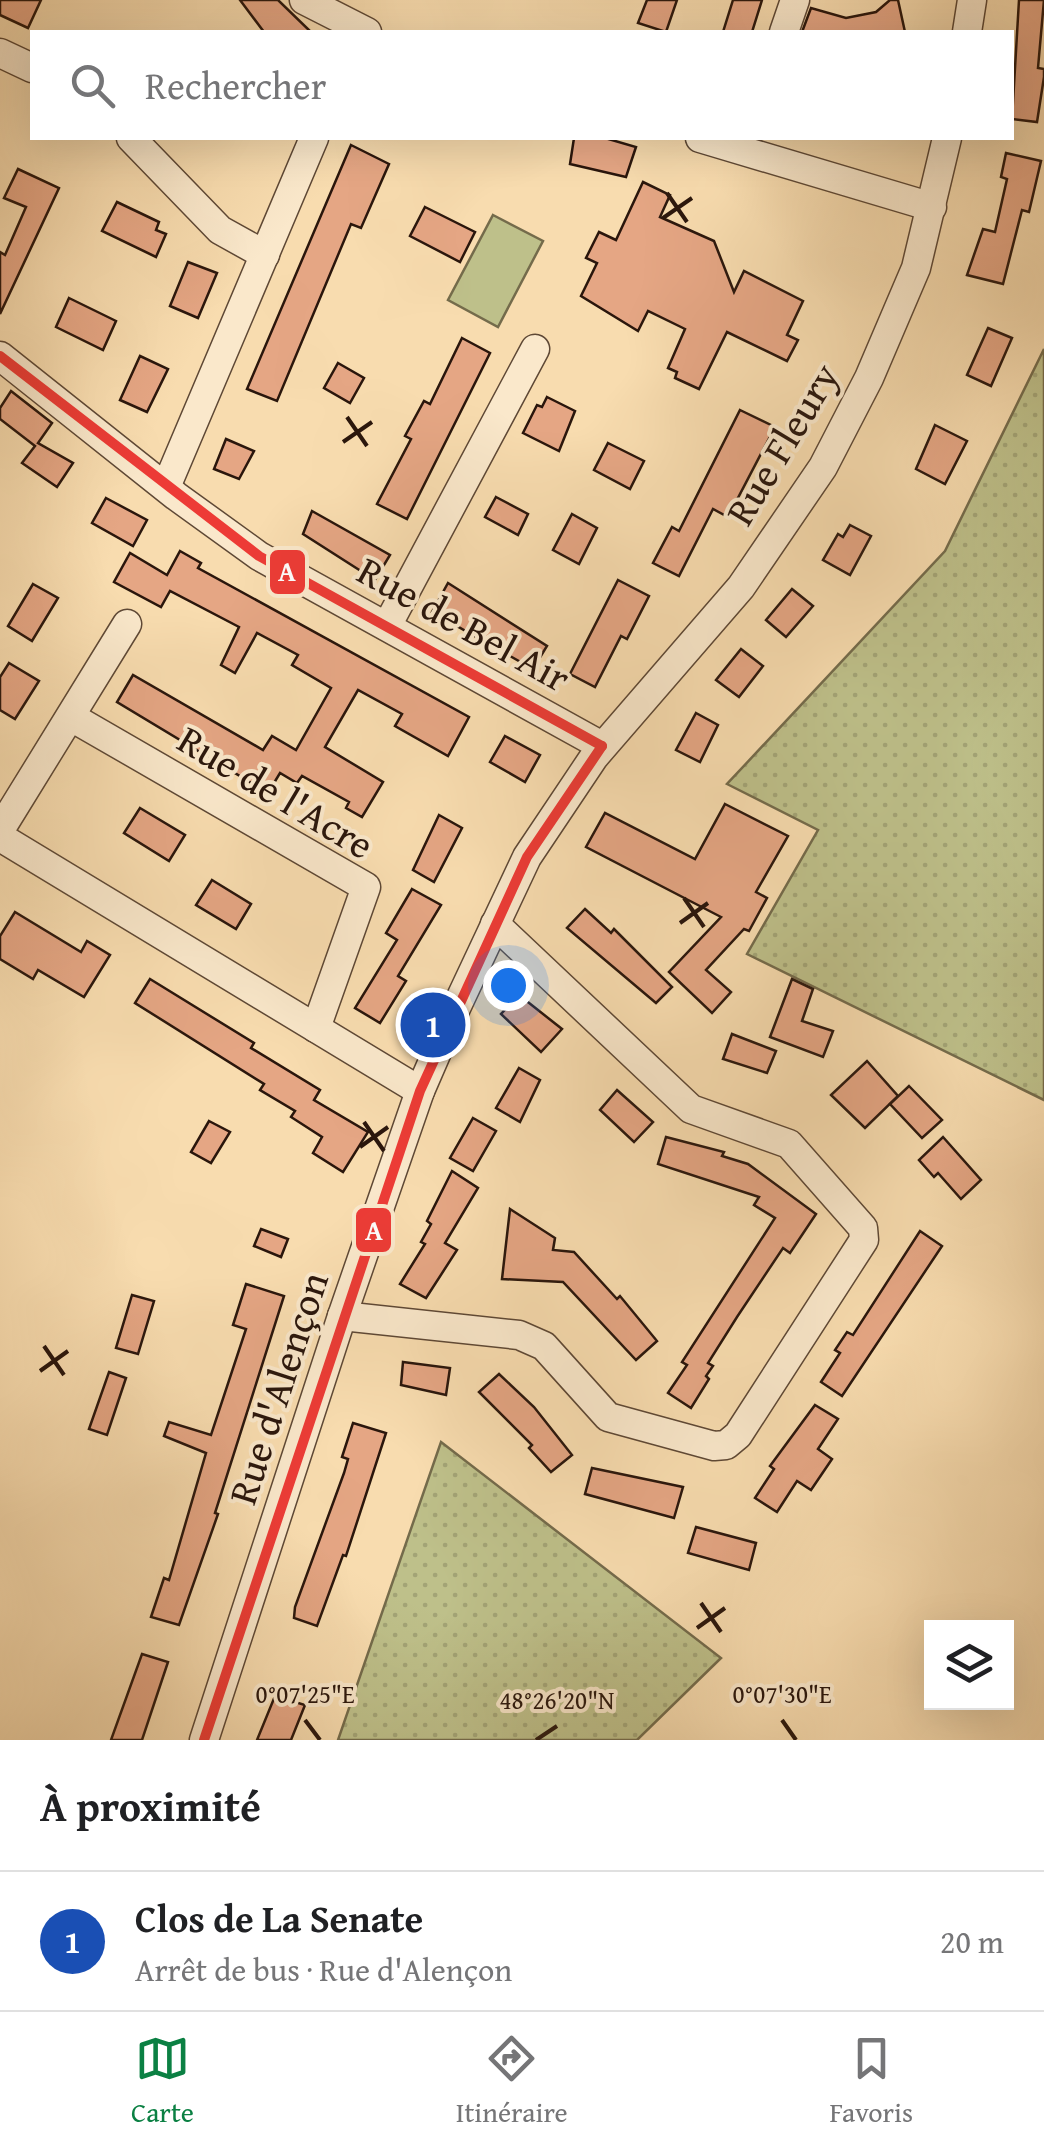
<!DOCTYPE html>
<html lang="fr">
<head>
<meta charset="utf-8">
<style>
	body { margin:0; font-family:"Gentium Book Plus",serif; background:#f2f2f2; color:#202124 }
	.controls { position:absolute; right:30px; bottom:30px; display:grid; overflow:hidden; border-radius:0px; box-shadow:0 10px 40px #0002 }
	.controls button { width:90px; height:90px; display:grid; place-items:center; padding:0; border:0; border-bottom:2px solid #e0e0e0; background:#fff; color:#202124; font:50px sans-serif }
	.you { position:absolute; left:508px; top:985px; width:35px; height:35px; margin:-25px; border:8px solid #fff; border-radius:50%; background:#1a73e8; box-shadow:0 0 0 15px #1a73e833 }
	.badge { display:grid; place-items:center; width:65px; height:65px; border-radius:50%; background:#0b8043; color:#fff; font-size:32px; font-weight:700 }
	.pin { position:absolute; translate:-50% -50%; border:5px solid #fff; box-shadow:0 2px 10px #0006 }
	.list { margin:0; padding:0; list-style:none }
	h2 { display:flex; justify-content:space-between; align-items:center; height:130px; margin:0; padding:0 40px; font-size:42px }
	h2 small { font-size:32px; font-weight:400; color:#757577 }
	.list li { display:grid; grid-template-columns:65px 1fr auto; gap:30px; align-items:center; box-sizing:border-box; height:140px; padding:0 40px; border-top:2px solid #e0e0e0 }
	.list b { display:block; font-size:38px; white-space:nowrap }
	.list p { margin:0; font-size:32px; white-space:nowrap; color:#757577 }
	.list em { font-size:32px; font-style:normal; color:#757577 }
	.icon { flex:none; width:55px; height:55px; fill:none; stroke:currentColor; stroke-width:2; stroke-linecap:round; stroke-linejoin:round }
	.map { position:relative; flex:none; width:1044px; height:1740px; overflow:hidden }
	.search { position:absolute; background:#fff; box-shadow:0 10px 40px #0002; left:30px; right:30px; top:30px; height:110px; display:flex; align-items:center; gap:25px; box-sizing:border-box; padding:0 35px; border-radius:0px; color:#757577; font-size:38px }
	.sheet { height:270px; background:#fff }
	nav { display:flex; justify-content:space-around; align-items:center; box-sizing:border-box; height:140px; border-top:2px solid #e0e0e0; background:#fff; font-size:28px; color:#757577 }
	nav a { display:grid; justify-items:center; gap:5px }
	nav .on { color:#0b8043 }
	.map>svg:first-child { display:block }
	.grass { fill:url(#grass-dots); stroke:#746b4b; stroke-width:2.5 }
	.garden { fill:#bec08a; stroke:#746b4b; stroke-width:2.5 }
	.building { fill:#e5a684; stroke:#2a160c; stroke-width:2.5 }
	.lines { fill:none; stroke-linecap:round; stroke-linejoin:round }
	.street-casing { stroke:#5e4835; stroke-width:31 }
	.street { stroke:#fae8cb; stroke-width:28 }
	.bus-1-casing { stroke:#fae8cb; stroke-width:18 }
	.bus-1 { stroke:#ed3b36; stroke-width:10 }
	.ticks { fill:none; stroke:#2a160c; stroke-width:4 }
	.labels { text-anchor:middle; stroke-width:8; stroke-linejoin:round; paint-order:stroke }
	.street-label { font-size:40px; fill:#2a160c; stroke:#fae8cb }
	.ticks-label { font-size:25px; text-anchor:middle; fill:#2a160c; stroke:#fae8cb; stroke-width:8; stroke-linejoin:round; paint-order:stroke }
	.line-badge { stroke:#fae8cb; stroke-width:4 }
	.badge-label { font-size:28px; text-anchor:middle; font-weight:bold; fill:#fff }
</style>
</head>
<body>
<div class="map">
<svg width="1044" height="1740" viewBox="0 0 1044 1740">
	<defs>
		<pattern id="grass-dots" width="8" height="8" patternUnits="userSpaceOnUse" patternTransform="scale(2.5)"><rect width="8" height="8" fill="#bec08a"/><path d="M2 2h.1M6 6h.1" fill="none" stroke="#a3a476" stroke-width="1.8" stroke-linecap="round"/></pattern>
	</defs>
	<rect width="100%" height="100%" fill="#f8dcaf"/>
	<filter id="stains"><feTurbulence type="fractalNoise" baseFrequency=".002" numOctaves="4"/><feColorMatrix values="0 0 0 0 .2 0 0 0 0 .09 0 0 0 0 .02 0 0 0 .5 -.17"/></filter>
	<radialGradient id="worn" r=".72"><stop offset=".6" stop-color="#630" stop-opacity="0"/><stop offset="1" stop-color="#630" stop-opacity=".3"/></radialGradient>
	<g class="grass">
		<polygon points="1044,349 1044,1100 747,954 818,830 727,784 945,551"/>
		<polygon points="441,1442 721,1658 637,1740 338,1740"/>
	</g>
	<polygon class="garden" points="493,215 543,241 498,327 448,300"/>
	<g class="building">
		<polygon points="0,0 41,0 28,28 0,15"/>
		<polygon points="240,0 278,0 311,32 264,32"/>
		<polygon points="647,0 677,0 666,32 638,23"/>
		<polygon points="733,0 762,0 752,32 723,32"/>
		<polygon points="890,0 898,0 905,32 802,32 811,8 846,18 876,12"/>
		<polygon points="1019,0 1044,0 1038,68 1044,69 1044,77 1037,122 1012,119"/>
		<polygon points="574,138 605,138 636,147 626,177 570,164"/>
		<polygon points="351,145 389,164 361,228 351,224 277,401 247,389"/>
		<polygon points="1006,153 1041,161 1029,212 1022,210 1003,284 967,275 983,229 995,232 1007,179 1001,177"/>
		<polygon points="18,169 59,188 0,314 0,252 5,255 26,207 4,198"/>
		<polygon points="643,182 670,195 660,217 714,241 734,292 744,271 803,301 787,335 798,340 787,361 727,332 699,389 675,378 677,372 668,368 685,329 648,311 638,331 581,296 597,263 586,258 599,232 616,240"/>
		<polygon points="117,202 159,222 156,230 166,234 156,257 102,231"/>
		<polygon points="425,207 475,232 460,262 410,236"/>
		<polygon points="188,262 217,273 198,318 170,306"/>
		<polygon points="69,298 116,321 103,350 56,327"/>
		<polygon points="988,328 1012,338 991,386 967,375"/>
		<polygon points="462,338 490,353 407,519 377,504 411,439 405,436 424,401 430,404"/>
		<polygon points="140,356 168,369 147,412 120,400"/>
		<polygon points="338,363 364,378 350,403 324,388"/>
		<polygon points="11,391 52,423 38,443 73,463 57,487 22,463 35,446 0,419 0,408"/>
		<polygon points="547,397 575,411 559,451 523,433 537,405 542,407"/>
		<polygon points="740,410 775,427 728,517 713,509 679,576 653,563 672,527 679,531"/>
		<polygon points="935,425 967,441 945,484 916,469"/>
		<polygon points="226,439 254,451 239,479 214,469"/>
		<polygon points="608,443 644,461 630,489 594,470"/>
		<polygon points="496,497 528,514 518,535 485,517"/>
		<polygon points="106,498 147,520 133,546 92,523"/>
		<polygon points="312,511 390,555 375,580 303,534"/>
		<polygon points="572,514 597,528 579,564 553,550"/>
		<polygon points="850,525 871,536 850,575 823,560 838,534 843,537"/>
		<polygon points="180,551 201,563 198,568 469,717 448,756 395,726 402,714 358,690 325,747 383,782 362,817 346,808 349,802 302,776 297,783 280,773 268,793 117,702 133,675 263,750 272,736 296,750 331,688 292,665 298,655 257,633 235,673 221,665 239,627 170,591 161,607 114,582 130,553 167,575"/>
		<polygon points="618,580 649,596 627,639 621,636 595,687 570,674"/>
		<polygon points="448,583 547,646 533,669 432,612"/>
		<polygon points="33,584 58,598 32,641 8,626"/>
		<polygon points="792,589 813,606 786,637 766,620"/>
		<polygon points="741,649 763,666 739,697 716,680"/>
		<polygon points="9,663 39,681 15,719 0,710 0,677"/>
		<polygon points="696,713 718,725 700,762 676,750"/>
		<polygon points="505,736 540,755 525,782 490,762"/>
		<polygon points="725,804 788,836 756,892 767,898 749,931 744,929 706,970 731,992 712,1013 669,972 721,917 586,847 605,813 695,859"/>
		<polygon points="140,808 185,835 169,861 124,833"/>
		<polygon points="439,815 462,828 434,882 413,870"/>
		<polygon points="212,880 251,904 236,929 196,905"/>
		<polygon points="412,889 441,905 398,976 406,981 380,1023 355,1008 397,940 386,933"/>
		<polygon points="585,909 611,933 614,929 672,987 656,1003 567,928"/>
		<polygon points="15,912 81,952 87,941 110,955 84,997 38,970 33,979 0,959 0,936"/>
		<polygon points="150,979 254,1043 251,1048 320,1090 314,1100 368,1132 343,1172 313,1153 322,1137 291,1117 295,1111 260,1090 264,1084 135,1003"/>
		<polygon points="792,979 813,989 802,1021 833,1031 823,1057 770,1037"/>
		<polygon points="519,995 562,1029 541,1052 501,1014"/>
		<polygon points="732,1034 776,1051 767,1073 723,1059"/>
		<polygon points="867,1061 898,1096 865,1128 831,1095"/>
		<polygon points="519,1068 540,1080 520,1122 496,1108"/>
		<polygon points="909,1086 942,1120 922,1138 890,1104"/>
		<polygon points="617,1090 653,1122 634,1142 600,1110"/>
		<polygon points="473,1118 496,1131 473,1171 450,1158"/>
		<polygon points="209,1121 230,1132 211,1163 191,1152"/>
		<polygon points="666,1137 724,1152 722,1156 748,1164 816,1214 790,1253 783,1248 737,1317 708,1363 713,1366 706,1376 709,1379 691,1408 668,1393 687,1365 682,1362 775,1218 754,1205 759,1197 658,1164"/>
		<polygon points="943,1137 981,1180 961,1199 938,1173 934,1177 919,1160"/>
		<polygon points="452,1171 478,1188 445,1243 457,1250 426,1298 400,1284 425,1244 421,1242 431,1224 427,1221"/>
		<polygon points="510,1209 555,1238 553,1250 574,1252 617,1299 620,1296 657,1341 636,1360 563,1282 502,1279"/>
		<polygon points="261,1229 288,1239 281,1257 254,1246"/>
		<polygon points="920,1231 942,1246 842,1396 821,1382 840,1353 835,1350 847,1332 853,1335"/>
		<polygon points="246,1284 284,1296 215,1513 218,1514 179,1625 151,1617 164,1578 169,1580 206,1453 164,1436 169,1422 211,1435 246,1329 233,1325"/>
		<polygon points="132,1295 154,1301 138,1354 116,1348"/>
		<polygon points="403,1362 450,1368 446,1395 401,1385"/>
		<polygon points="109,1372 126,1378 107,1435 89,1429"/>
		<polygon points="499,1374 534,1407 572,1455 551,1472 529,1448 532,1445 479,1392"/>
		<polygon points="815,1405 838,1419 818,1449 832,1459 811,1490 797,1481 777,1512 755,1498 774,1469 770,1466"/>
		<polygon points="353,1423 386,1433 346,1556 343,1555 317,1626 294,1618 295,1607 344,1473 348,1459 342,1457"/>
		<polygon points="592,1468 683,1487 674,1518 585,1494"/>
		<polygon points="696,1527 756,1543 749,1570 688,1553"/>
		<polygon points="142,1654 168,1662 142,1740 111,1740"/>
		<polygon points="275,1696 305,1705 291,1740 257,1740"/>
	</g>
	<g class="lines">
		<defs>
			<g id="street">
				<polyline points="304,0 367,32"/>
				<polyline points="784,32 795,0"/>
				<polyline points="967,32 972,0"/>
				<polyline points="0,53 32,68"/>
				<polyline points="131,138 220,230 265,255"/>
				<polyline points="700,138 932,207"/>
				<polyline points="0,356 176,496 259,556 602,746"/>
				<polyline points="166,487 314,138"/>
				<polyline points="387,626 535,349"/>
				<polyline points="73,718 366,887 316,1028"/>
				<polyline points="0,830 127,624"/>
				<polyline points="0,837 420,1091"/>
				<polyline points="342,1316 519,1335 544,1346 608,1417 714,1446 726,1445 738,1435 864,1240 863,1228 789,1144 691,1109 495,924"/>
				<polyline points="204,1740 342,1316 420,1091 456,1008 527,857 594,757 741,587 823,467 869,378 916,268 947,138"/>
			</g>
		</defs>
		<use href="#street" class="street-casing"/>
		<use href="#street" class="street"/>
		<defs>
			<g id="bus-1">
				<polyline points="0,356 259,556 602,746"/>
				<polyline points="204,1740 420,1091 527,857 602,746"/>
			</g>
		</defs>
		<use href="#bus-1" class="bus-1-casing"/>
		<use href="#bus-1" class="bus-1"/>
	</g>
	<path class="ticks" d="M667,193L687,222M663,218L692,198M347,417L367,446M343,442L372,422M684,898L704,927M680,923L708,903M364,1122L384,1151M360,1147L388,1127M44,1346L64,1375M40,1371L68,1351M701,1603L721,1632M697,1628L725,1608M305,1720L320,1740M782,1720L796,1740M536,1740L557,1726"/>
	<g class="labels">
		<g class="street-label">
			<text transform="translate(782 444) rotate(-59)" y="14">Rue Fleury</text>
			<text transform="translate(464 624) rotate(29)" y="14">Rue de Bel Air</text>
			<text transform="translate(276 792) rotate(31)" y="14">Rue de l'Acre</text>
			<text transform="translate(278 1388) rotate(-72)" y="14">Rue d'Alençon</text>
		</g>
	</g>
	<g class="ticks-label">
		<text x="305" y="1703">0°07'25"E</text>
		<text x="782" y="1703">0°07'30"E</text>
		<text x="557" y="1709">48°26'20"N</text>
	</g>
	<g class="line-badge">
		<rect x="268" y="548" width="39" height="48" rx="10" fill="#ed3b36"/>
		<rect x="354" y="1206" width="39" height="48" rx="10" fill="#ed3b36"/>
	</g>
	<g class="badge-label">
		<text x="287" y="581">A</text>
		<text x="374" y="1240">A</text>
	</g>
	<rect width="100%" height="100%" filter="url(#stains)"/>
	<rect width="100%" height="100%" fill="url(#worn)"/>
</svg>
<div class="controls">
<button><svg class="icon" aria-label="layers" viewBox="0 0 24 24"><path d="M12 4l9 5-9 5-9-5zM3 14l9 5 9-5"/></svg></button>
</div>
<div class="you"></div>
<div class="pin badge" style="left:433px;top:1025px;background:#1a4fb4">1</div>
<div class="search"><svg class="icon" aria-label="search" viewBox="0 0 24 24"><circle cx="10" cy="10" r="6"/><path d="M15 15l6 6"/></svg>Rechercher</div>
</div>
<section class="sheet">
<h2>À proximité<small></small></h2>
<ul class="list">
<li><span class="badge" style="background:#1a4fb4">1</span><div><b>Clos de La Senate</b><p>Arrêt de bus · Rue d'Alençon</p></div><em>20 m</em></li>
</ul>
</section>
<nav>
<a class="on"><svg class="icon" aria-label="map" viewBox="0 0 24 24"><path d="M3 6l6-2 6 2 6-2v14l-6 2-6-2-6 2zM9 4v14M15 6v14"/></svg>Carte</a>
<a><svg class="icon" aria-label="directions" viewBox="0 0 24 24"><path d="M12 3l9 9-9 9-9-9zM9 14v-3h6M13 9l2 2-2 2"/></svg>Itinéraire</a>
<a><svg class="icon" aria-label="saved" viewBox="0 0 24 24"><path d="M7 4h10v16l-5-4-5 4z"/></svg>Favoris</a>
</nav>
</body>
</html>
